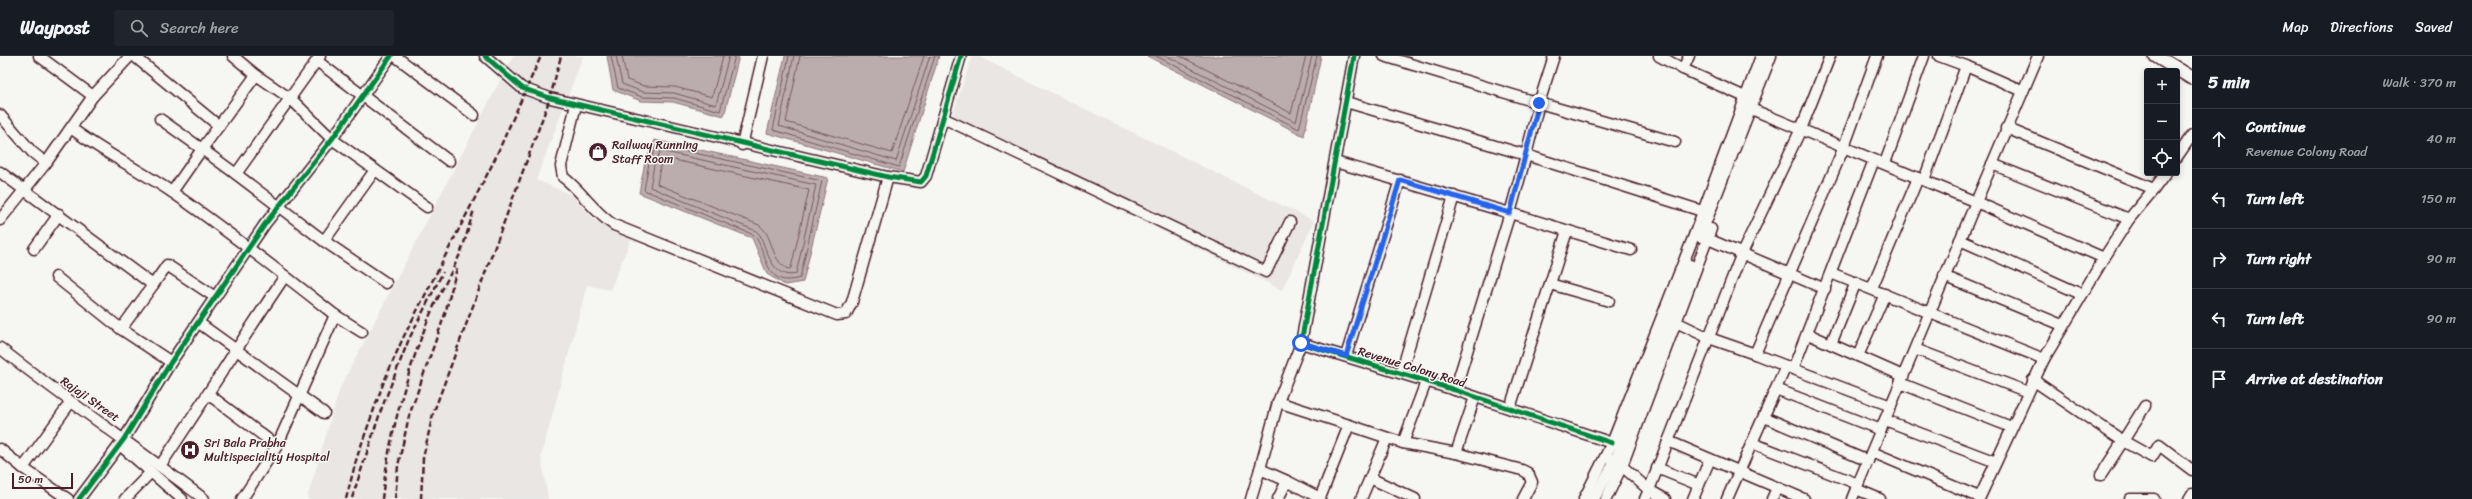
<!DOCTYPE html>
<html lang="en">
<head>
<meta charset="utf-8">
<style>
	body { margin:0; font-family:Sriracha,sans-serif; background:#20242c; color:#f1f3f6 }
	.controls { position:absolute; right:12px; top:12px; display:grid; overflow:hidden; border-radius:4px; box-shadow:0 2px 6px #0003 }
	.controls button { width:36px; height:36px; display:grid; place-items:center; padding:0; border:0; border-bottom:1px solid #363941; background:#171b24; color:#f1f3f6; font:20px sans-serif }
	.scale { position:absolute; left:12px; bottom:10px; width:61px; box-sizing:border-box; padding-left:4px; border:2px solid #4a1f2b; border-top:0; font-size:11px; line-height:14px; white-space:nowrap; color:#4a1f2b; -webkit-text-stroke:3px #f6f6f2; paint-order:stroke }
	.stop { position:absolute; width:12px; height:12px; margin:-9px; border:3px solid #2563eb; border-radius:50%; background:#fff }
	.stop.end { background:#2563eb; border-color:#fff; box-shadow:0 1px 4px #0008 }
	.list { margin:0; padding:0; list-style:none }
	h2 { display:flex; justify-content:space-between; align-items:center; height:52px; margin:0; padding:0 16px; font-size:17px }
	h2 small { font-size:13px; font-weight:400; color:#9ea1a6 }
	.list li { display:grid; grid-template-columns:26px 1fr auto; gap:12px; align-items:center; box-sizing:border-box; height:60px; padding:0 16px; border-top:1px solid #363941 }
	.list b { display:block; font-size:15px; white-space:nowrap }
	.list p { margin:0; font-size:13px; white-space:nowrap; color:#9ea1a6 }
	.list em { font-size:13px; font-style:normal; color:#9ea1a6 }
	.icon { flex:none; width:22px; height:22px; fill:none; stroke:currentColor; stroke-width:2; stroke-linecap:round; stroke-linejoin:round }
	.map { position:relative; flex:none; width:2192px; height:443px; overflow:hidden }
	header { display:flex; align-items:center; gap:24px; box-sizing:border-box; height:56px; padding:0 20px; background:#171b24; border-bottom:1px solid #363941 }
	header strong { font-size:19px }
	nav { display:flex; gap:22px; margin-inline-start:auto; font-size:14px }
	.search { width:280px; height:36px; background:#20242c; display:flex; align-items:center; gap:10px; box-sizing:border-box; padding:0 14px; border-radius:4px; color:#9ea1a6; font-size:15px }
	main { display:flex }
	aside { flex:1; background:#171b24 }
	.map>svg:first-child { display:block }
	.built { fill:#e9e6e3 }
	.water { fill:#bbadae; stroke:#8e747a }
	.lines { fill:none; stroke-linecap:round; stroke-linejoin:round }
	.shore { stroke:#77585f; stroke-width:1 }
	.minor-casing { stroke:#4a1f2b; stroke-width:13 }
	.major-casing { stroke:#4a1f2b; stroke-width:16 }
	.minor { stroke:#f6f6f2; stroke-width:10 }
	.major { stroke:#f6f6f2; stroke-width:13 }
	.rail { stroke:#4a1f2b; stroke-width:2.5; stroke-dasharray:6 3; stroke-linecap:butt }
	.cycleway-casing { stroke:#f6f6f2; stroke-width:8 }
	.cycleway { stroke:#00873e; stroke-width:5 }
	.route { stroke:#2563eb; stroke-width:5 }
	.labels { text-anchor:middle; stroke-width:3; stroke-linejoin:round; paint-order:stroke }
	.poi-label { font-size:12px; fill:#4a1f2b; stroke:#f6f6f2; text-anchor:start }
	.street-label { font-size:12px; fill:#4a1f2b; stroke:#f6f6f2 }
</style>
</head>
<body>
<header>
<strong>Waypost</strong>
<div class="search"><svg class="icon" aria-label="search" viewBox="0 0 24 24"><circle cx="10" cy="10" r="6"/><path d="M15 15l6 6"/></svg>Search here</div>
<nav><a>Map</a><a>Directions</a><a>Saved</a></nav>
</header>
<main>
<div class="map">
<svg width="2192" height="443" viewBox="0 0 2192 443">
	<rect width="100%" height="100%" fill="#f6f6f2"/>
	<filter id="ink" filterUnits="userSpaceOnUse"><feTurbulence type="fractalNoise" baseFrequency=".025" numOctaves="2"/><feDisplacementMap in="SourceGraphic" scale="8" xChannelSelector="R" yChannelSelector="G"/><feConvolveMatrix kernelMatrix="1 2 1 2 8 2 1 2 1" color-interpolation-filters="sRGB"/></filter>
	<g filter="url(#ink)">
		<g class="built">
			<polygon points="513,0 583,0 536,124 572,139 593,163 631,183 610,234 587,229 541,401 548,443 307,443 340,332"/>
			<polygon points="972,0 977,0 1314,165 1282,234 949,70"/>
		</g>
		<g class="water">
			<polygon points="607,0 739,0 724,60 673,46 641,45 613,34"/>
			<polygon points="785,0 939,0 903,116 767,77"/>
			<polygon points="1147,0 1321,0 1304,80"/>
			<polygon points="655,84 828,122 803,226 785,229 767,218 752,182 639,137 645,106"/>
		</g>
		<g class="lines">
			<g class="shore">
				<polyline points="611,0 618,32 642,41 674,42 720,55 735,0"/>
				<polyline points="616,0 622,28 643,36 674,37 716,49 729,0"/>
				<polyline points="622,0 627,24 644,30 675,31 712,41 723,0"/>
				<polyline points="789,0 773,74 899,111 935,0"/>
				<polyline points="794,0 779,70 896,105 930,0"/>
				<polyline points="800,0 786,66 892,97 924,0"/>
				<polyline points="1156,0 1299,73 1317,0"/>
				<polyline points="1167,0 1296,66 1312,0"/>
				<polyline points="1180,0 1291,57 1306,0"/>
				<path d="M658,89L822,125L800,222C763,233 769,197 754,179L644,134L649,107Z"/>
				<path d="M661,95L816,129L796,218C773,224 767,195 760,179L756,175L650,131L654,109Z"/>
				<path d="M665,102L809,134L791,212L788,213C769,203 775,181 759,169L657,128L660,111Z"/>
			</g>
			<defs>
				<g id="minor">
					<polyline points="39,0 93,40"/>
					<polyline points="134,0 219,70"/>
					<polyline points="233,0 256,19"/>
					<polyline points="320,0 236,118 324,185 386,227"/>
					<polyline points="395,0 474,59"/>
					<polyline points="485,0 522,32 550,42 888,121 921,126 926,120 961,0"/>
					<polyline points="1354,0 1301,287 1455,334 1612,387"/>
					<polyline points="1554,0 1539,47 1675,86"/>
					<polyline points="1659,0 1683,13"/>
					<polyline points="1689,0 1683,13 1745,41"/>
					<polyline points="317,5 449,105"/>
					<polyline points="1966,10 2023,35"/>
					<polyline points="1346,46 1526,99 1539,47 1384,0"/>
					<path d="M576,49L561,110L563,121C583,136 593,156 614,169L837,259L846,258L852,246L888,121"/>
					<polyline points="1744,50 1976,146 2038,0"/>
					<polyline points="0,59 32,96 46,107"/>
					<polyline points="943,62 1266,216 1290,166"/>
					<polyline points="160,63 202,93 172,136"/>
					<path d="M71,72C105,98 144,116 179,141C232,178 284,219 335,259L362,276"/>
					<polyline points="2006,72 2154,133 2166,117"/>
					<polyline points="742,89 763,0"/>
					<polyline points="2177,101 2192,79"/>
					<polyline points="1335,106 1510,157 1526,99 1702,155"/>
					<polyline points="1885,107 1924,0"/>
					<polyline points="1992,108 2129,163 2154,133"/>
					<polyline points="0,116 153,229 167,209 215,241"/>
					<polyline points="236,118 202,93 256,19 291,43 332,83 427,151"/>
					<polyline points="1924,124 1966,10 1939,0"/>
					<polyline points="0,164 46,107 93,40 130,0"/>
					<polyline points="1701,180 1825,233"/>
					<polyline points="1700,181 1771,0"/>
					<polyline points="1960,184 2081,238"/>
					<polyline points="324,185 375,114"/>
					<polyline points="34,193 59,158"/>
					<polyline points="1831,217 2044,303"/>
					<polyline points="1944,220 2062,269"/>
					<polyline points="56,221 121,273"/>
					<polyline points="1550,228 1609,245"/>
					<polyline points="153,229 121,273 171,306"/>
					<polyline points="1872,232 1918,122"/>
					<polyline points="1670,263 1709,282 1755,298"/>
					<polyline points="199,267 324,357"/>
					<polyline points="1808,278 1903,320"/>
					<polyline points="1831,288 1856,226"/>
					<path d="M0,292C67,345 137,392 204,443"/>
					<polyline points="1915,293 2028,336"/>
					<polyline points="1346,300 1400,124"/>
					<polyline points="1858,300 1885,238"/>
					<polyline points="1786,310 1755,298 1844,91 1877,0"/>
					<polyline points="1793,313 1891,350"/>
					<polyline points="1401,317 1454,140"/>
					<polyline points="2033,324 2123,385 2101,419"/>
					<polyline points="1900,327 2011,371"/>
					<polyline points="1776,333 1881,374"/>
					<polyline points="1455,334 1510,157 1631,194"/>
					<polyline points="208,338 277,390"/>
					<polyline points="1278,346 1349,369"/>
					<polyline points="2145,350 2123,385 2152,401 2159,389 2192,414"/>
					<polyline points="1510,352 1567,175"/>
					<polyline points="1764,361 1868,405"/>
					<polyline points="1885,364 1996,406"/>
					<polyline points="1668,385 1804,443"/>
					<polyline points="1403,387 1456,397 1475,341"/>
					<polyline points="1752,387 1858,428"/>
					<polyline points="120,389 182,443"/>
					<polyline points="0,393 23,412"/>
					<polyline points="1872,396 1979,441"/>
					<polyline points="1456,397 1522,414 1528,417 1532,426 1523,443"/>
					<polyline points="1606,400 1622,410 1649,434 1742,197 1801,73 1830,0"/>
					<path d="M160,410C203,347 242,283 285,220"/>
					<polyline points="1657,412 1699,429"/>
					<polyline points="1370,422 1415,443"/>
					<polyline points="1287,425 1260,413 1278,346 1301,287"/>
					<polyline points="1856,433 1976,146 2104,202 2129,163"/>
					<polyline points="68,443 23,412 70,347"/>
					<polyline points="79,443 124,383 171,306 265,168 332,83 391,0"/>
					<polyline points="125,443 151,416"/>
					<polyline points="242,443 277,390 335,259"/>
					<polyline points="1251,443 1260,413"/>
					<polyline points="1278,443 1287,425 1320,442 1349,369 1403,387 1426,326"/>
					<polyline points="1361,443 1387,382"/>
					<polyline points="1584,443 1612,387 1695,177 1761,0"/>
					<polyline points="1594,443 1615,405 1690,209"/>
					<polyline points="1606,443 1622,410 1711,173"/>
					<polyline points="1645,443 1649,434 1665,443"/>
					<polyline points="1693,443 1710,403"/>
					<polyline points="1727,443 1786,310 1793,313 1874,104"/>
					<polyline points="1772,443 1777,432"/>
					<polyline points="1852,443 1856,433 1880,443"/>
					<polyline points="1979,443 2044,303 2104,202"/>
					<polyline points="2130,443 2154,443"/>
					<polyline points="2189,443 2192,438"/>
				</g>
				<polyline id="major" points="2156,0 2192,22"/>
			</defs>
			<use href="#minor" class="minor-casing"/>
			<use href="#major" class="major-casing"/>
			<use href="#minor" class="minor"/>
			<use href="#major" class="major"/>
			<g class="rail">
				<polyline points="352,442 381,354 409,283 443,216"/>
				<polyline points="346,443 357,401 383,328 403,282 493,107 541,0"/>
				<path d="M382,443C389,381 405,322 428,264C437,241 450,220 460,198C466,184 469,168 474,154"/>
				<polyline points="395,443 398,410 409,360 445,258 457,212"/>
				<polyline points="421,443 423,402 433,358 550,42 561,0"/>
			</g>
			<defs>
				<g id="cycleway">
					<polyline points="485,0 522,32 550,42 888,121 921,126 926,120 961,0"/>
					<polyline points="1354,0 1301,287 1455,334 1612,387"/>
					<polyline points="79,443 124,383 171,306 265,168 332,83 391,0"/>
				</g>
			</defs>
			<use href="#cycleway" class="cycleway-casing"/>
			<use href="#cycleway" class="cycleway"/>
		</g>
	</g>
	<g class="lines" filter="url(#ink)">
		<polyline class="route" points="1301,287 1346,300 1400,124 1510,157 1539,47"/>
	</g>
	<defs>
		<symbol id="shop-disc" viewBox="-11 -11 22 22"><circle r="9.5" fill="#4a1f2b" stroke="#f6f6f2"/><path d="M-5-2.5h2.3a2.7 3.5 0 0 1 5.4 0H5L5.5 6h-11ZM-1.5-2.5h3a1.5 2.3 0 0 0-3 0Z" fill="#fff"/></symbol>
		<symbol id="hospital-disc" viewBox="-11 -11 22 22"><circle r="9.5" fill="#4a1f2b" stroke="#f6f6f2"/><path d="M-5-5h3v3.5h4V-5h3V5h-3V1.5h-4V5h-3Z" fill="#fff"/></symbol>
	</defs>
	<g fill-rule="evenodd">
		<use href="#shop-disc" x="587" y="85" width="22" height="22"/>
		<use href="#hospital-disc" x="179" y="383" width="22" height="22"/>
	</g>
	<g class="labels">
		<g class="poi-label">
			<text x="612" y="93">Railway Running<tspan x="612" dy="14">Staff Room</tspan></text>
			<text x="204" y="391">Sri Bala Prabha<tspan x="204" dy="14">Multispeciality Hospital</tspan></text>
		</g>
		<g class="street-label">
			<text transform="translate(1412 311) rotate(17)" y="4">Revenue Colony Road</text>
			<text transform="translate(90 343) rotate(35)" y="4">Rajaji Street</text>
		</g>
	</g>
</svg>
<div class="controls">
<button>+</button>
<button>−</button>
<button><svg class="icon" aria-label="locate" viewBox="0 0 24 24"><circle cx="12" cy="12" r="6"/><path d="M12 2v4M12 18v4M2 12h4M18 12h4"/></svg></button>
</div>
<div class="scale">50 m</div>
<div class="stop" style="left:1301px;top:287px"></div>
<div class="stop end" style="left:1539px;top:47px"></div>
</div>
<aside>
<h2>5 min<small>Walk · 370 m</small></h2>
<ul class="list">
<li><svg class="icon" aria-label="ahead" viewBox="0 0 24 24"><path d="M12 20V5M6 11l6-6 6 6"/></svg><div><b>Continue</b><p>Revenue Colony Road</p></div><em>40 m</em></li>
<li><svg class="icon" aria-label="left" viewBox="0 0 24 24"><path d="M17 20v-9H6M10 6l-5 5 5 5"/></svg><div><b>Turn left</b></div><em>150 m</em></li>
<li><svg class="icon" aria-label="right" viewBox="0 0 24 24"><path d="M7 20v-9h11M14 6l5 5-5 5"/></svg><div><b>Turn right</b></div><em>90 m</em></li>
<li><svg class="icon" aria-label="left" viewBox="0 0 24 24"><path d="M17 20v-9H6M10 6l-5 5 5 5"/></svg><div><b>Turn left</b></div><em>90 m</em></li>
<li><svg class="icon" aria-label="arrive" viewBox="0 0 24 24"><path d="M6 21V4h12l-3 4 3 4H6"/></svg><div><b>Arrive at destination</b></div></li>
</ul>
</aside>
</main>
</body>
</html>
